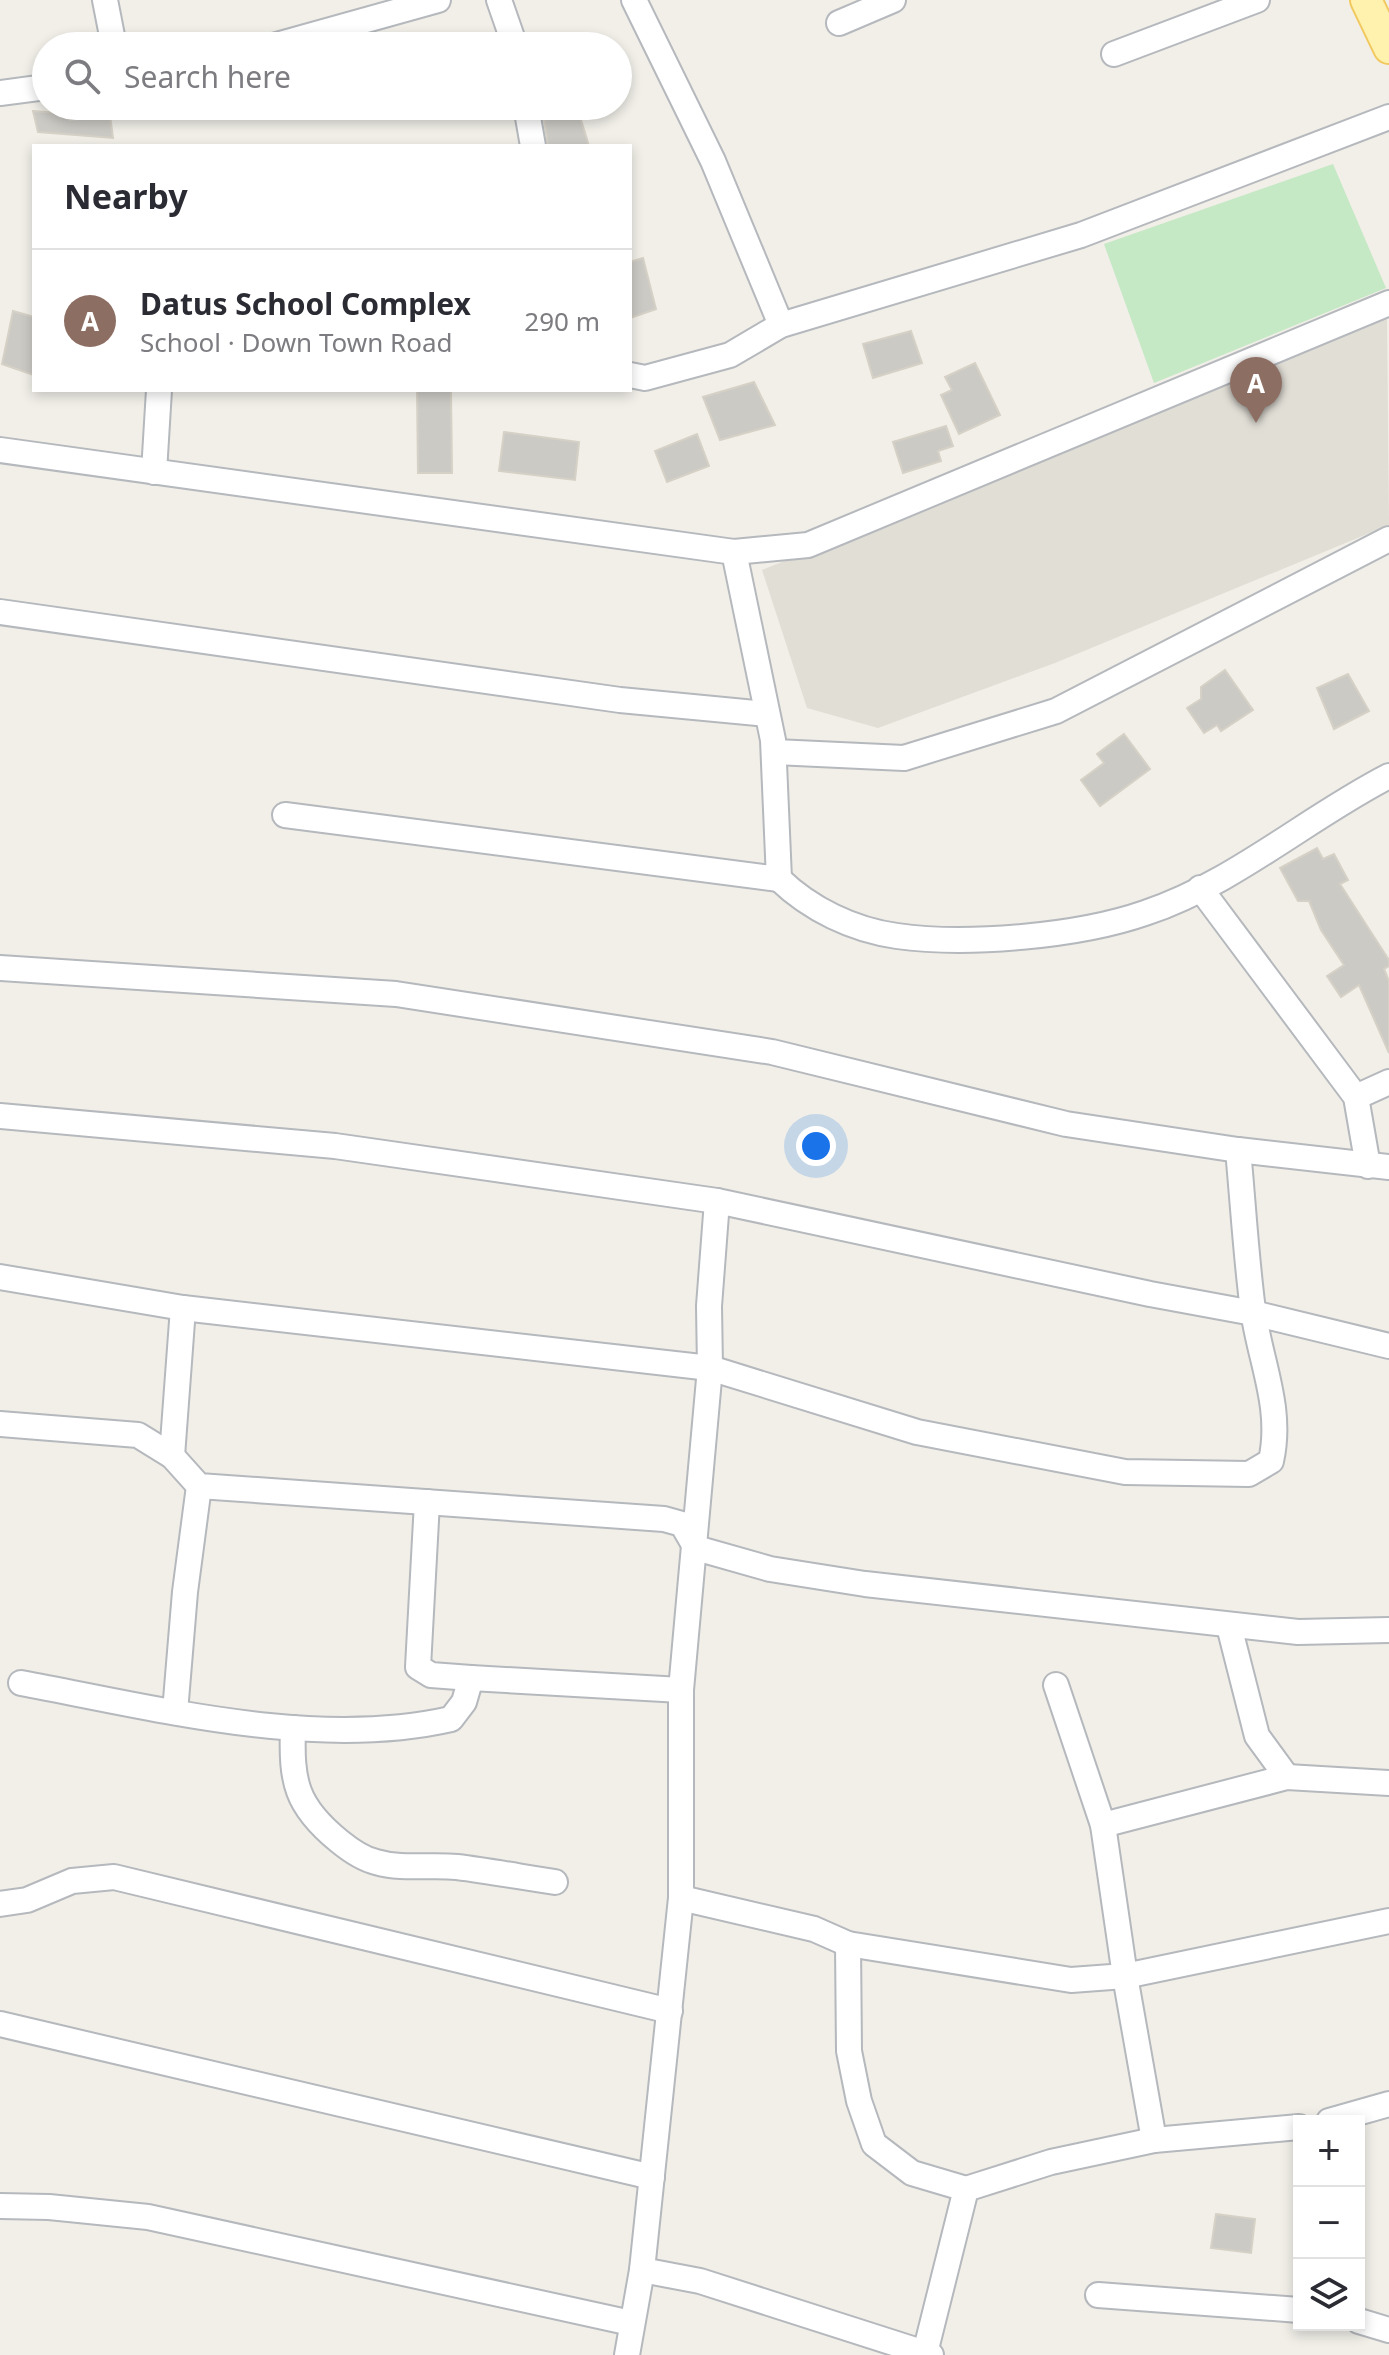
<!DOCTYPE html>
<html lang="en">
<head>
<meta charset="utf-8">
<style>
	body { margin:0; font-family:"Noto Sans",sans-serif; background:#f2f2f3; color:#2b2b33 }
	.controls { position:absolute; right:24px; bottom:24px; display:grid; overflow:hidden; border-radius:0px; box-shadow:0 4px 12px #0003 }
	.controls button { width:72px; height:72px; display:grid; place-items:center; padding:0; border:0; border-bottom:2px solid #e1e1e2; background:#fff; color:#2b2b33; font:40px sans-serif }
	.you { position:absolute; left:816px; top:1146px; width:28px; height:28px; margin:-20px; border:6px solid #fff; border-radius:50%; background:#1a73e8; box-shadow:0 0 0 12px #1a73e833 }
	.badge { display:grid; place-items:center; width:52px; height:52px; border-radius:50%; background:#db2777; color:#fff; font-size:26px; font-weight:700 }
	.pin { position:absolute; translate:-50% -66px; filter:drop-shadow(0 2px 4px #0008) }
	.pin::after { content:''; position:absolute; top:42px; width:28px; height:24px; background:inherit; clip-path:polygon(0 0,100% 0,50% 100%) }
	.list { margin:0; padding:0; list-style:none }
	h2 { display:flex; justify-content:space-between; align-items:center; height:104px; margin:0; padding:0 32px; font-size:34px }
	h2 small { font-size:26px; font-weight:400; color:#7c7c81 }
	.list li { display:grid; grid-template-columns:52px 1fr auto; gap:24px; align-items:center; box-sizing:border-box; height:144px; padding:0 32px; border-top:2px solid #e1e1e2 }
	.list b { display:block; font-size:30px; white-space:nowrap }
	.list p { margin:0; font-size:26px; white-space:nowrap; color:#7c7c81 }
	.list em { font-size:26px; font-style:normal; color:#7c7c81 }
	.icon { flex:none; width:44px; height:44px; fill:none; stroke:currentColor; stroke-width:2; stroke-linecap:round; stroke-linejoin:round }
	.map { position:relative; flex:none; width:1389px; height:2355px; overflow:hidden }
	.search { position:absolute; background:#fff; box-shadow:0 4px 12px #0003; left:32px; top:32px; width:600px; height:88px; display:flex; align-items:center; gap:20px; box-sizing:border-box; padding:0 28px; border-radius:44px; color:#7c7c81; font-size:30px }
	.panel { position:absolute; background:#fff; box-shadow:0 4px 12px #0003; left:32px; top:144px; width:600px; height:248px; border-radius:0px }
	.map>svg:first-child { display:block }
	.education { fill:#e1ded6 }
	.green { fill:#c5e8c5 }
	.building { fill:#cccac5; stroke:#d6d1c6; stroke-width:2 }
	.lines { fill:none; stroke-linecap:round; stroke-linejoin:round }
	.minor-casing { stroke:#b5b8bc; stroke-width:28 }
	.major-casing { stroke:#f2c960; stroke-width:34 }
	.minor { stroke:#fff; stroke-width:24 }
	.major { stroke:#fff2af; stroke-width:30 }
</style>
</head>
<body>
<div class="map">
<svg width="1389" height="2355" viewBox="0 0 1389 2355">
	<rect width="100%" height="100%" fill="#f1efe8"/>
	<polygon class="education" points="1387,316 1389,525 1055,663 878,728 807,708 762,570"/>
	<polygon class="green" points="1333,164 1386,288 1154,383 1104,244"/>
	<g class="building">
		<polygon points="578,110 589,146 548,146 544,120"/>
		<polygon points="33,111 71,114 70,120 110,115 113,138 38,132"/>
		<polygon points="643,258 656,309 630,318 630,262"/>
		<polygon points="13,311 34,317 34,375 2,364"/>
		<polygon points="911,331 922,363 873,378 863,344"/>
		<polygon points="975,363 1000,415 959,434 941,395 952,390 945,377"/>
		<polygon points="754,382 775,425 720,440 703,397"/>
		<polygon points="417,390 451,390 452,473 418,473"/>
		<polygon points="946,426 953,446 938,451 941,461 903,473 893,442"/>
		<polygon points="504,432 579,442 575,480 499,471"/>
		<polygon points="697,434 709,466 667,482 655,451"/>
		<polygon points="1225,670 1253,710 1221,731 1217,725 1204,733 1187,708 1201,699 1201,687"/>
		<polygon points="1348,674 1369,711 1334,729 1317,688"/>
		<polygon points="1124,734 1150,769 1100,806 1081,780 1104,763 1097,754"/>
		<polygon points="1317,848 1323,859 1334,854 1348,880 1340,884 1389,960 1389,966 1384,969 1389,981 1389,1053 1359,985 1341,997 1327,976 1344,965 1321,930 1309,901 1298,901 1280,868"/>
		<polygon points="1216,2214 1255,2219 1251,2253 1211,2248"/>
	</g>
	<g class="lines">
		<defs>
			<g id="minor">
				<polyline points="105,0 114,46"/>
				<polyline points="499,0 515,46"/>
				<polyline points="634,0 713,161 781,325"/>
				<polyline points="839,23 893,0"/>
				<polyline points="273,46 438,0"/>
				<polyline points="1114,54 1257,0"/>
				<polyline points="0,93 46,87"/>
				<polyline points="526,106 533,146"/>
				<polyline points="630,375 645,378 730,355 781,325 1081,235 1389,117"/>
				<polyline points="0,450 734,552 808,545 1389,303"/>
				<polyline points="154,472 159,390"/>
				<polyline points="0,612 620,700 766,714"/>
				<polyline points="775,752 904,758 1056,711 1389,539"/>
				<polyline points="285,815 779,879 773,740 734,552"/>
				<path d="M779,879C810,909 853,930 897,936C967,946 1079,936 1145,913C1233,884 1307,818 1389,776"/>
				<polyline points="1200,888 1356,1097 1368,1166"/>
				<polyline points="0,968 396,994 772,1052 1066,1124 1238,1150 1389,1167"/>
				<polyline points="1356,1097 1389,1082"/>
				<polyline points="0,1116 335,1146 717,1201 1150,1294 1253,1313 1389,1346"/>
				<path d="M0,1277L183,1308L710,1368L917,1432L1125,1472L1249,1474L1271,1461C1283,1408 1260,1361 1253,1310C1246,1257 1243,1203 1238,1150"/>
				<polyline points="0,1424 138,1435 172,1456 199,1486 664,1519 682,1524 696,1548 770,1569 865,1584 1298,1632 1389,1630"/>
				<polyline points="172,1456 183,1308"/>
				<polyline points="427,1502 418,1667 431,1675 471,1678 681,1690"/>
				<polyline points="1229,1626 1257,1736 1287,1777"/>
				<path d="M21,1683C156,1708 315,1750 451,1719L464,1702L471,1678"/>
				<polyline points="1056,1685 1103,1825 1125,1976 1154,2140"/>
				<polyline points="175,1712 185,1592 199,1486"/>
				<path d="M293,1728C291,1782 296,1806 339,1841C350,1850 363,1859 376,1862C403,1870 430,1864 457,1867C489,1871 522,1877 555,1882"/>
				<polyline points="1103,1825 1287,1777 1389,1783"/>
				<polyline points="681,1898 814,1929 848,1944 1071,1980 1125,1976 1389,1921"/>
				<polyline points="0,1904 27,1900 72,1881 114,1877 670,2011"/>
				<polyline points="848,1944 849,2051 859,2101 874,2144 912,2173 966,2189"/>
				<polyline points="0,2024 652,2177"/>
				<polyline points="1329,2121 1389,2104"/>
				<polyline points="0,2206 49,2207 148,2217 631,2323"/>
				<polyline points="642,2270 700,2281 931,2355"/>
				<polyline points="1098,2295 1299,2310"/>
				<polyline points="1359,2321 1389,2330"/>
				<polyline points="925,2353 966,2189 1051,2162 1154,2140 1299,2127"/>
				<polyline points="627,2355 642,2270 681,1898 681,1690 710,1368 709,1306 717,1201"/>
			</g>
			<polyline id="major" points="1366,0 1389,48"/>
		</defs>
		<use href="#minor" class="minor-casing"/>
		<use href="#major" class="major-casing"/>
		<use href="#minor" class="minor"/>
		<use href="#major" class="major"/>
	</g>
</svg>
<div class="controls">
<button>+</button>
<button>−</button>
<button><svg class="icon" aria-label="layers" viewBox="0 0 24 24"><path d="M12 4l9 5-9 5-9-5zM3 14l9 5 9-5"/></svg></button>
</div>
<div class="you"></div>
<div class="pin badge" style="left:1256px;top:423px;background:#8d6e63">A</div>
<div class="search"><svg class="icon" aria-label="search" viewBox="0 0 24 24"><circle cx="10" cy="10" r="6"/><path d="M15 15l6 6"/></svg>Search here</div>
<section class="panel">
<h2>Nearby<small></small></h2>
<ul class="list">
<li><span class="badge" style="background:#8d6e63">A</span><div><b>Datus School Complex</b><p>School · Down Town Road</p></div><em>290 m</em></li>
</ul>
</section>
</div>
</body>
</html>
